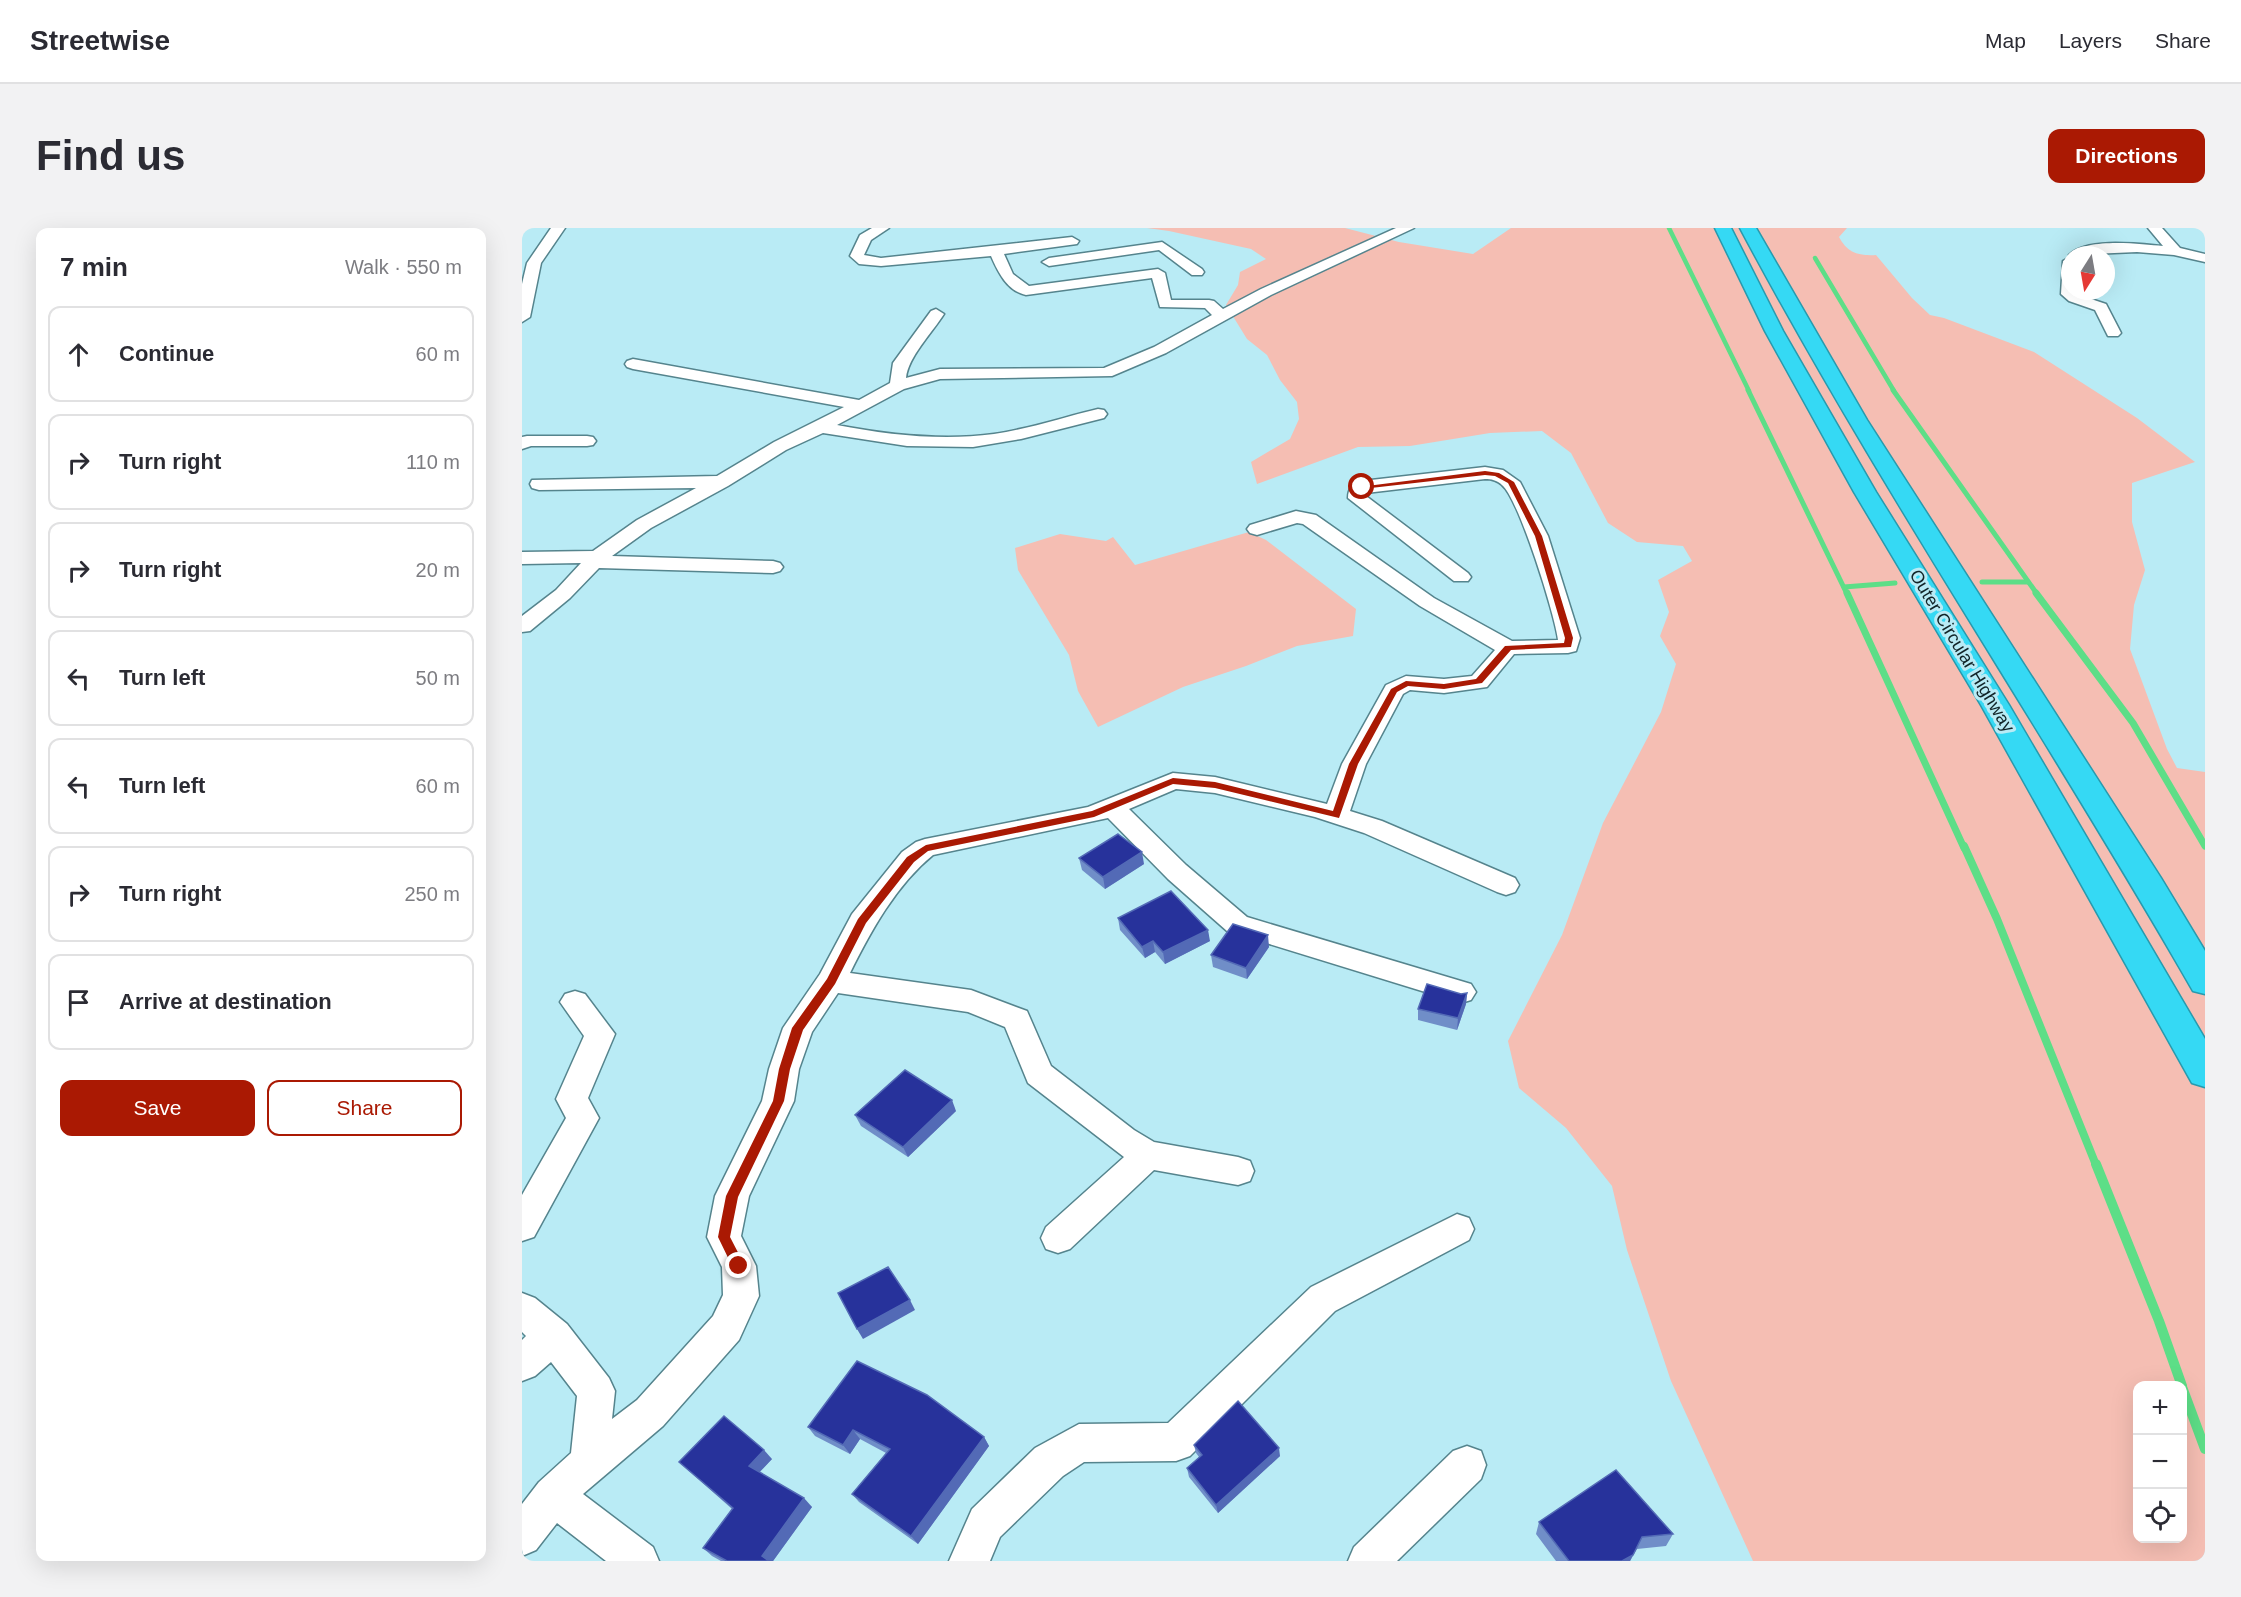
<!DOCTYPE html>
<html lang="en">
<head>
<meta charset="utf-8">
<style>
	body { margin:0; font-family:Helvetica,sans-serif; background:#f2f2f3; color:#2b2b33 }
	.controls { position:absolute; right:18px; bottom:18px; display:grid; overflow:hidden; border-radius:12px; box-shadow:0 6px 24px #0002 }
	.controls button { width:54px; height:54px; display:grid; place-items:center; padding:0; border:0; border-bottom:2px solid #e1e1e2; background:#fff; color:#2b2b33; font:30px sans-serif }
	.compass { position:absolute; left:1539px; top:18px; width:54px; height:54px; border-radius:50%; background:#fff; box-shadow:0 6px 24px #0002; rotate:191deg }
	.stop { position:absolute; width:18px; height:18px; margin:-14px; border:4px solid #aa1903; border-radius:50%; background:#fff }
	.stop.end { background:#aa1903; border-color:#fff; box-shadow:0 2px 6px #0008 }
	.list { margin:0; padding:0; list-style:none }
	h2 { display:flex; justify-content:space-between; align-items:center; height:78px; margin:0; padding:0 24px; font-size:26px }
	h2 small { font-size:20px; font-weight:400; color:#7c7c81 }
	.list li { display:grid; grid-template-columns:39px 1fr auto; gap:18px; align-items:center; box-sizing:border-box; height:96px; margin:0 12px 12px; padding:0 12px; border:2px solid #e1e1e2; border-radius:12px }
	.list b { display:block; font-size:22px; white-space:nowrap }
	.list em { font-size:20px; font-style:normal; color:#7c7c81 }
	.actions { display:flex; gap:12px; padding:18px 24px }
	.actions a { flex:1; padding:14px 0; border:2px solid #aa1903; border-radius:12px; text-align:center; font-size:21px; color:#aa1903 }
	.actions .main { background:#aa1903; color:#fff }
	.icon { flex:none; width:33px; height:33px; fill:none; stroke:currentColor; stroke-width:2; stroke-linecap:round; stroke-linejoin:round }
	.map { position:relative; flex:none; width:1683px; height:1333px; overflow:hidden; border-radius:12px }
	header { display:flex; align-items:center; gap:36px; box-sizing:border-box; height:84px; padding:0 30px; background:#fff; border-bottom:2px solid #e1e1e2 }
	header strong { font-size:28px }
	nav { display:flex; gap:33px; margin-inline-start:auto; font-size:21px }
	.intro { display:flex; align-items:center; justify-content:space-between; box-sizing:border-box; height:144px; padding:0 36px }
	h1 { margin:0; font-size:42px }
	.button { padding:15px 27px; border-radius:12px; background:#aa1903; color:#fff; font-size:21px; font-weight:700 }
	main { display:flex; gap:36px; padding:0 36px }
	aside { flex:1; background:#fff; border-radius:12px; box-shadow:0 6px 24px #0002 }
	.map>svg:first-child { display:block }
	.green { fill:#f5beb3; fill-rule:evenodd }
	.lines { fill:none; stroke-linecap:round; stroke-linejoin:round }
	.stream-far4 { stroke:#5dde87; stroke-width:4.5 }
	.stream-far3 { stroke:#5dde87; stroke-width:5 }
	.stream-far2 { stroke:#5dde87; stroke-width:7 }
	.stream-far1 { stroke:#5dde87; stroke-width:8 }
	.stream { stroke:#5dde87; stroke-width:10 }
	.minor-casing { stroke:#55848d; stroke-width:3 }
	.highway-casing { stroke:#289aad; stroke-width:3 }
	.minor { fill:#fff; fill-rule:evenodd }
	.highway { fill:#35d9f4; fill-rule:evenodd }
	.wall { fill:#708ec8 }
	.shaded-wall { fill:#536ab6 }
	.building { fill:#27329b; stroke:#536ab6; stroke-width:1.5 }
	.route { fill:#aa1903 }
	.labels { text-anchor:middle; stroke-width:6; stroke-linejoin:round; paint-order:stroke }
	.street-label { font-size:18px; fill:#112428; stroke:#b9ebf5 }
</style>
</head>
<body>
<header>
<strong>Streetwise</strong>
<nav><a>Map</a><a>Layers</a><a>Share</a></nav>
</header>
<div class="intro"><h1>Find us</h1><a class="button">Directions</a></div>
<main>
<aside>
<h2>7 min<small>Walk · 550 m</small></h2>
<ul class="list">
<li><svg class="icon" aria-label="ahead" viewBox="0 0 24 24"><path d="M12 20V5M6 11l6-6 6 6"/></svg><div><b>Continue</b></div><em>60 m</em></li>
<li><svg class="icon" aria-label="right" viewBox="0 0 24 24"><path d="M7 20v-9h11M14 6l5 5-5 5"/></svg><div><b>Turn right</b></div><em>110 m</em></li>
<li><svg class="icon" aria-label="right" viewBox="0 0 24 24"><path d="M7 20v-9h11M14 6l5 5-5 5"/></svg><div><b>Turn right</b></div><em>20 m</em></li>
<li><svg class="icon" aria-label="left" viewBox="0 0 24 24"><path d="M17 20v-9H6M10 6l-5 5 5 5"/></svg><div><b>Turn left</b></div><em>50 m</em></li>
<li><svg class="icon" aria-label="left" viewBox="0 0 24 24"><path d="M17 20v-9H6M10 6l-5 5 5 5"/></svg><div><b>Turn left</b></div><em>60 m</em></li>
<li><svg class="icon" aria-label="right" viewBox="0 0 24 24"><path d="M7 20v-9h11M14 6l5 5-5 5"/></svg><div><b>Turn right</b></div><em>250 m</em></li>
<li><svg class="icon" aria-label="arrive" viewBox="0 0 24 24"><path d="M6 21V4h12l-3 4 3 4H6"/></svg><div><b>Arrive at destination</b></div></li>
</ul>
<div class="actions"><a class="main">Save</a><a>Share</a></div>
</aside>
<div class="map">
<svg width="1683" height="1333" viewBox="0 0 1683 1333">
	<rect width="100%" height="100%" fill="#b9ebf5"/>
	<g class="green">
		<path d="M625,0H823L877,14L951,26L989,0H1325L1317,9C1325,25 1337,28 1354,27L1390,70L1408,87L1422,90L1512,124L1615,190L1673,234L1610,255V294L1623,342L1612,377L1608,421L1645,521L1655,540L1683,544V1333H1231L1149,1153L1105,1022L1090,958L1044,900L997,860L986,813L1040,707L1081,595L1139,484L1154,436L1138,408L1147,384L1136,352L1170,333L1161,318L1115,314L1086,295L1049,225L1020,203L968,205L888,218L836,219L735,256L729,234L768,211L777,191L775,174L758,152L745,127L725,111L704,77L716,57L718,44L744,31L729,21L647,3ZM1616,1158H1660V1310H1616Z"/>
		<polygon points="727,304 744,312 834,381 831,408 775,418 724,438 661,459 576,499 556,463 547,427 496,342 493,320 538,306 584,313 591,309 613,337"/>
	</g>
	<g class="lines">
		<g class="stream-far4">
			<polyline points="1147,0 1227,163"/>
			<polyline points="1293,30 1372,163"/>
		</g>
		<g class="stream-far3">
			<polyline points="1226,162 1325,366"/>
			<polyline points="1371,162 1515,366"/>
			<polyline points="1460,354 1506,354"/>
			<polyline points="1322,359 1373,355"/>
		</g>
		<g class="stream-far2">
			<polyline points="1325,365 1442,620"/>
			<polyline points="1514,365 1611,495 1683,618"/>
		</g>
		<polyline class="stream-far1" points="1442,618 1475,691 1574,937"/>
		<g class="stream">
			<polyline points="1574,936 1637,1093 1660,1158"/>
			<polyline points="1660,1159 1683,1221"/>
		</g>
		<defs>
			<g id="minor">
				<polygon points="29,0 43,0 19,35 8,89 0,94 0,56 5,35"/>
				<path d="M350,0H367L349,12L342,27L359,30L550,9L557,13L555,16L482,26L491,46L507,58L636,41L643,45L649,72H687L692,73L701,81L739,61L874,0H892L749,67L644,125L590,148L418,151L382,161L315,197C367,207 420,213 472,206C507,201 542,189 576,181L582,182L585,186L582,190L499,211L451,219L385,218L301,205L264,222L206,258L129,300L90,328L251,333L258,335L261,339L258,343L251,345L77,340L48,370L8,403L0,404V388L34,362L59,335L0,336V324L71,323L115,292L174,260L17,262L10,260L8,256L10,252L195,248L252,214L322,179L111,141L105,139L103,136L105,133L111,131L337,172L368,155L371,135L409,83L414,81L422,86C410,105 386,129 384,150L418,141L582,140L632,119L690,87L683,80L638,79L630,50L504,67C485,63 476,44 469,28L359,38L337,36L328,28L338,7Z"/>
				<path d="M1626,0H1640L1658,20L1683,26V34L1652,27L1615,24L1547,27C1564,9 1618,16 1641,18Z"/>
				<polygon points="640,14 680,41 682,44 680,47 670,47 637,22 527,38 520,34 527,30"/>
				<polygon points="1548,29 1548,63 1553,63 1557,67 1584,76 1599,105 1596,108 1586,108 1573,82 1547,73 1539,66 1541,33"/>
				<polygon points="5,208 65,208 71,209 74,213 71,217 65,218 9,218 0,221 0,209"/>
				<path d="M963,239L981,242L998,254L1026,308L1058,410L1054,423L1046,425L992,426L965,459L922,465L888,462L881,466L844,536L828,583L860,593L993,650L997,657L993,664L984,667L975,664L842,605L793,589L693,565L654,561L607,581L664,637L725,689L949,756L954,764L949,772L939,775L705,703L646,651L586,590L411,627C374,657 349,703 328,745L449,762L505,783L529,838L612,902L632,914L716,929L728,933L732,943L728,953L716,957L632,942L548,1021L536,1025L524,1021L519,1010L524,999L602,929L506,855L483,799L446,784L316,765L290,804L277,841L272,873L227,968L219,1008L234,1038L237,1068L217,1112L141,1198L61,1266L131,1319L137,1333H84L35,1295L14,1322L0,1328V1276L17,1254L49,1225L55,1168L29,1134L13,1148L0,1153V1112L4,1108L0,1104V1065L13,1070L45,1096L87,1150L93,1163L90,1191L115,1172L191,1088L201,1067L200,1039L185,1009L193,968L240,873L247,841L261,800L298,746L330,686L380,624L394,614L403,611L566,579L651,545L693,549L805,576L820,536L864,457L884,448L922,451L950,448L973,422L898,378L781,296L775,295L735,307L728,305L725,301L728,297L774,283L794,287L912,370L990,413L1036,412C1033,387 997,271 980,257C975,252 969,251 963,251L844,265V268L946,345L949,349L946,353H932L826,270C826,260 831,256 840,253Z"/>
				<polygon points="53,763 63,766 93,806 66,870 77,890 12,1009 0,1013 0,967 44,890 34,871 62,808 38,774 43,766"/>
				<polygon points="935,986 947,990 952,1001 947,1012 813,1083 668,1228 654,1233 562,1234 541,1248 478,1309 468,1333 427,1333 450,1281 513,1220 557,1196 646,1195 789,1059"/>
				<polygon points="945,1218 959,1223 964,1237 959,1251 875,1333 826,1333 832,1319 931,1223"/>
			</g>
			<g id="highway">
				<polygon points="1193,0 1209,0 1261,103 1354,264 1487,477 1683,811 1683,859 1670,855 1459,477 1332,264 1243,103"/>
				<path d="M1218,0H1234L1345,192L1639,650L1683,723V766L1671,763C1524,506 1357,261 1218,0Z"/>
			</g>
		</defs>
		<use href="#minor" class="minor-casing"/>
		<use href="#highway" class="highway-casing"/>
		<use href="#minor" class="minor"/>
		<use href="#highway" class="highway"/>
	</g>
	<g class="wall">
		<polygon points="557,630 622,636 583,661 560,642"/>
		<polygon points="596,690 688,713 643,736 633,724 623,730 598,702"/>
		<polygon points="747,719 725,751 691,739 689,727"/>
		<polygon points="945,765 944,776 935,802 896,792 896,781"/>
		<polygon points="434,883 386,929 339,898 333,887"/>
		<polygon points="286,1199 462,1209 467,1218 396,1316 337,1274 330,1266 364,1225 338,1211 328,1226 293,1208"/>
		<polygon points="672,1217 758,1228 696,1285 667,1249 665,1240 677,1229 674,1225"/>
		<polygon points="250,1231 237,1244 290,1279 251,1333 199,1333 190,1328 181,1320 210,1281 157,1234"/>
		<polygon points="1017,1294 1151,1306 1144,1318 1115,1321 1108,1333 1034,1333 1014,1306"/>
	</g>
	<g class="shaded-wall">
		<polygon points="620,624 622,636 583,661 581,649"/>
		<polygon points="686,702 688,713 643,736 641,724"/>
		<polygon points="746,707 747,719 725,751 724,740"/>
		<polygon points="631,713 633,724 623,730 620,719"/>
		<polygon points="945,765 944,776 935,802 936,790"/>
		<polygon points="430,872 434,883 386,929 381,919"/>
		<polygon points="388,1072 393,1082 341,1111 335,1101"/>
		<polygon points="331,1202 338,1211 328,1226 321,1217"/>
		<polygon points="462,1209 467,1218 396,1316 389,1308"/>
		<polygon points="757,1220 758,1228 696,1285 694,1277"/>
		<polygon points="242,1222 250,1231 235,1247 227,1238"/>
		<polygon points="282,1270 290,1279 251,1333 246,1333 240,1328"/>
		<polygon points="1120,1309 1108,1333 1100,1333"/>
	</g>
	<g class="building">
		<polygon points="596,606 620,624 581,649 557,630"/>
		<polygon points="649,663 686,702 641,724 631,713 620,719 596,690"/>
		<polygon points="711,696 746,707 724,740 689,727"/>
		<polygon points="905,756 939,766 945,765 936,790 896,781"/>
		<polygon points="383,842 430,872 381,919 333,887"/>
		<polygon points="366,1039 388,1072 335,1101 316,1065"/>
		<polygon points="335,1133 405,1167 462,1209 389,1308 330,1266 368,1221 331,1202 321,1217 286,1199"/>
		<polygon points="716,1173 757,1220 694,1277 665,1240 680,1227 672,1217"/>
		<polygon points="202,1188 242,1222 227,1238 282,1270 240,1328 247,1333 205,1333 181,1320 211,1280 157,1234"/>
		<polygon points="1094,1242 1151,1306 1120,1309 1111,1327 1100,1333 1047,1333 1017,1294"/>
	</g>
	<polygon class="route" points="963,243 977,245 992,254 1020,308 1051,410 1049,419 989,422 960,455 922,461 886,458 875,464 836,536 817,590 693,560 651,556 572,589 406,623 392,634 344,695 313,756 281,802 268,841 262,873 216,969 208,1009 223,1038 221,1042 212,1042 196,1009 204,968 251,873 257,841 270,800 305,751 336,691 385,629 404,617 570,583 651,550 693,554 811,583 827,536 869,461 884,453 922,456 954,451 983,418 1042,415 1043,410 1013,308 986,255 973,248 963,247 840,261 837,259"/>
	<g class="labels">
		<g class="street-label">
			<text transform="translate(1440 423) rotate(59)" y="6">Outer Circular Highway</text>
		</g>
	</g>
</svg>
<div class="controls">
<button>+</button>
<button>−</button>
<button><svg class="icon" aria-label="locate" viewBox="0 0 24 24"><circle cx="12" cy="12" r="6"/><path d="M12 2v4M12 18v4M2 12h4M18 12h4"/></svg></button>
</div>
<svg class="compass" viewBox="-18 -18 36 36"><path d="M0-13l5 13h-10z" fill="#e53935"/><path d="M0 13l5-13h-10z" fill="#7c7c81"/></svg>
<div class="stop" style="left:840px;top:259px"></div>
<div class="stop end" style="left:217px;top:1038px"></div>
</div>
</main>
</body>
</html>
